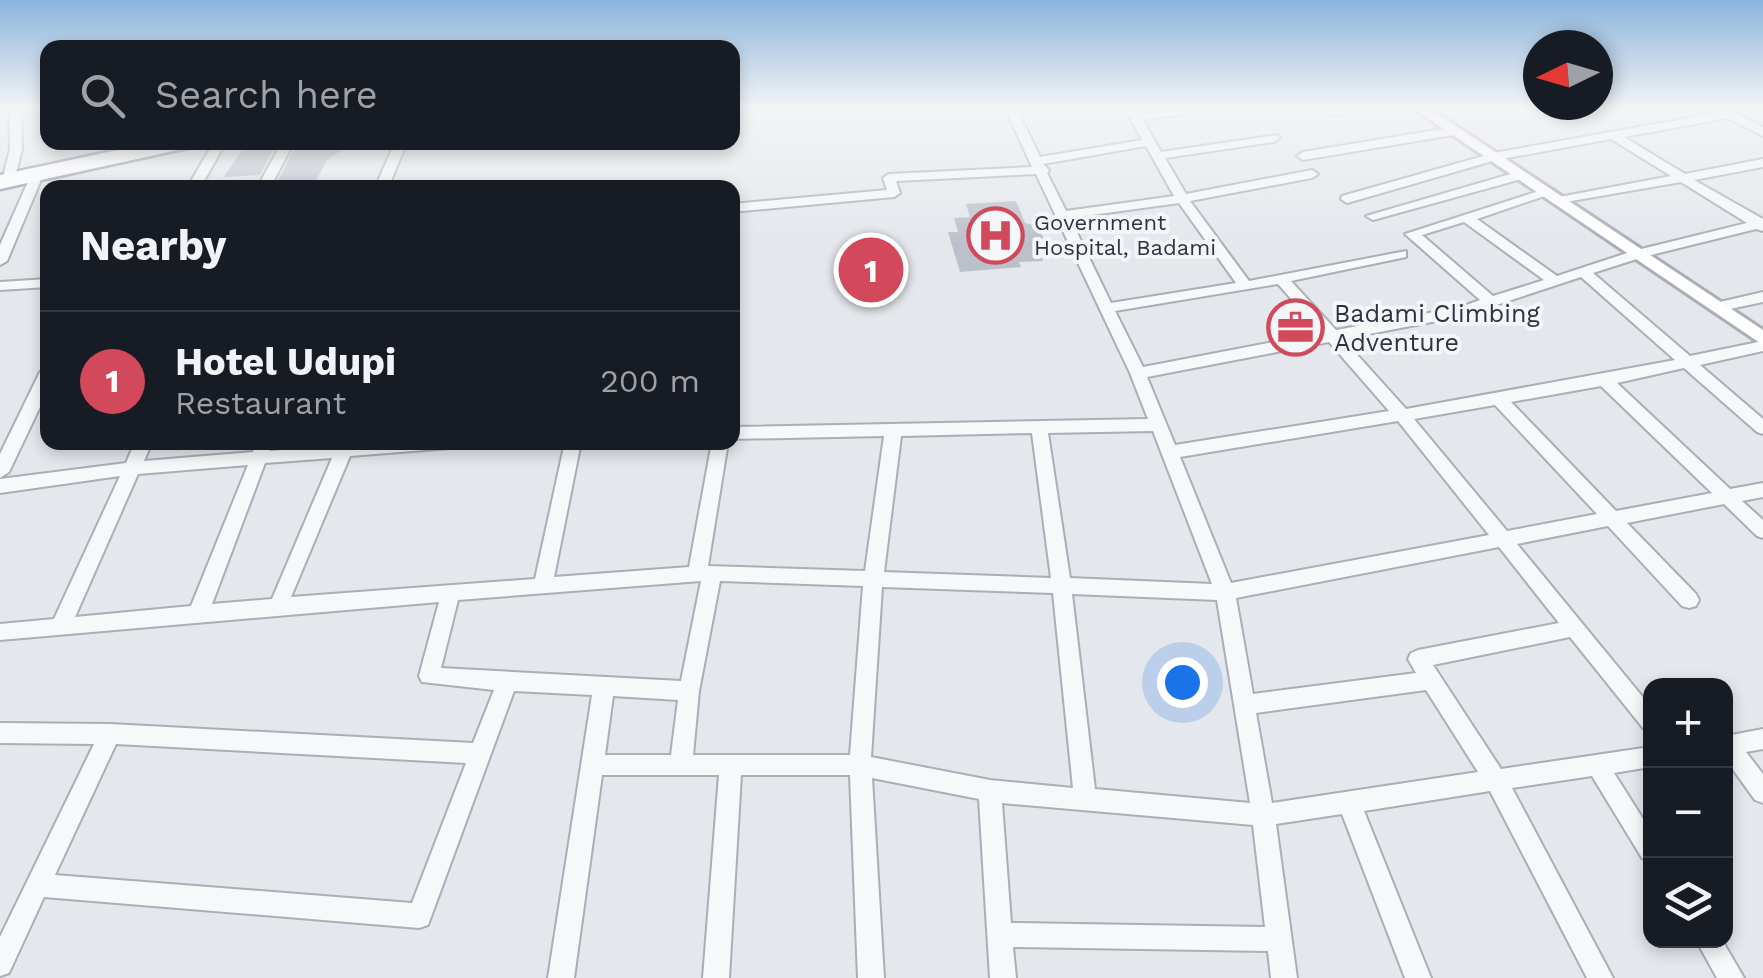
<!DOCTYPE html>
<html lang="en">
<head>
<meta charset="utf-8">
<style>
	body { margin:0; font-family:"Work Sans",sans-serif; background:#20242c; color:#f1f3f6 }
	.controls { position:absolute; right:30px; bottom:30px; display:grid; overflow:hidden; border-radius:20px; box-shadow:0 5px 15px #0003 }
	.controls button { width:90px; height:90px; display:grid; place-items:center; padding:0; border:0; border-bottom:2px solid #363941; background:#171b24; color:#f1f3f6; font:50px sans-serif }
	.compass { position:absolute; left:1523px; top:30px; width:90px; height:90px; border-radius:50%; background:#171b24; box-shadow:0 5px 15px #0003; rotate:265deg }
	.you { position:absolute; left:1182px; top:682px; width:35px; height:35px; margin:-25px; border:8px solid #fff; border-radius:50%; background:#1a73e8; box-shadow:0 0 0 15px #1a73e833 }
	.badge { display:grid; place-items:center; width:65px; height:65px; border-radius:50%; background:#d1495b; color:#fff; font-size:32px; font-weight:700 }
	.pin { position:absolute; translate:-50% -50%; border:5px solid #fff; box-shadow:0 2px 10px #0006 }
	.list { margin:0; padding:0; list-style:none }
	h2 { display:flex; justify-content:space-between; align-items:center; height:130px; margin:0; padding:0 40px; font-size:42px }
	h2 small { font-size:32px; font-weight:400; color:#9ea1a6 }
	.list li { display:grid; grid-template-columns:65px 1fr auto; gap:30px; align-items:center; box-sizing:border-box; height:140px; padding:0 40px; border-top:2px solid #363941 }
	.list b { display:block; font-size:38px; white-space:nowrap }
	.list p { margin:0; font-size:32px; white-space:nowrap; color:#9ea1a6 }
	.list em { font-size:32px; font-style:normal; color:#9ea1a6 }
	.icon { flex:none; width:55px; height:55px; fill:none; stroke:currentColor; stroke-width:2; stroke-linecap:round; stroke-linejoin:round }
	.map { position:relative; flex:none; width:1763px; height:978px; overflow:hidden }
	.search { position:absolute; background:#171b24; box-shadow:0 5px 15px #0003; left:40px; top:40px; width:700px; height:110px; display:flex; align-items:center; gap:25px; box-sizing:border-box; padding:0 35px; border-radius:20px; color:#9ea1a6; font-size:38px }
	.panel { position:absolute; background:#171b24; box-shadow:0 5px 15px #0003; left:40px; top:180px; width:700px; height:270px; border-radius:20px }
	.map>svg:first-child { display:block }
	.building { fill:#bbc0ca }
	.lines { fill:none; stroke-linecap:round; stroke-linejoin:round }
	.street-casing { stroke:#a9aeb7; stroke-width:4 }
	.secondary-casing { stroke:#a9aeb7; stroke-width:6 }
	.highway-casing { stroke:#8b94a3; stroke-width:5 }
	.street { fill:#f7f8fa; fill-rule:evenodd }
	.secondary { fill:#fff; fill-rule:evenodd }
	.highway { fill:#fff; fill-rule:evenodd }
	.labels { text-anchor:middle; stroke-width:8; stroke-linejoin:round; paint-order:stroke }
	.far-poi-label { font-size:22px; fill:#2b3445; stroke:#f4f6f9; text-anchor:start }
	.poi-label { font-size:25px; fill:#2b3445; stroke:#f4f6f9; text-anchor:start }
</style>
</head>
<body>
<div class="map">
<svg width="1763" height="978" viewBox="0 0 1763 978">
	<rect width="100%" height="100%" fill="#e4e7ec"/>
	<g class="building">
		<polygon points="255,142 277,142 260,175 224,177 246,144"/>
		<polygon points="298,142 354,142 327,160 314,184 275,186"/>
		<polygon points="1016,201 1025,223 1038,226 1045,242 1037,243 1043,261 1019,262 1021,267 960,272 948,232 958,232 954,218 970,217 966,204"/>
	</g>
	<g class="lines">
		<defs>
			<g id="street">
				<polygon points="9,108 21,108 22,149 14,181 8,185 2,181 10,149"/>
				<path d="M1005,108H1041L1040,110L1019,114L1040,157L1142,140L1125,108H1135L1139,114L1183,108H1208L1203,111L1143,120L1161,152L1278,135L1280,138L1274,142L1165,158L1186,194L1312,170L1318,174L1312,178L1190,201L1249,281L1406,251V257L1291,281L1336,330L1461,307L1480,300L1405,234L1542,190H1552L1553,193L1477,219L1557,276L1633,251L1747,223L1681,182L1554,204L1552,201L1559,197L1671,176L1611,139L1496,160L1347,203L1341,199L1342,196L1494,153L1717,113L1714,108H1725L1763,127V136L1727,118L1624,137L1685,174L1763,159V167L1694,180L1763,219V231L1756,229L1643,257L1593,273L1690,356L1763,341V351L1700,365L1763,419V434L1757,432L1684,368L1617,383L1730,489L1763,483V497L1742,501L1763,520V538L1757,536L1724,504L1627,523L1696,594L1699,600L1696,606L1689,608L1682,606L1608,526L1517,544L1650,706V730L1643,728L1570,637L1433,665L1501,769L1650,747V767L1614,773L1650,830V862L1642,858L1592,776L1512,788L1613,978H1587L1490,791L1364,811L1431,978H1405L1342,814L1276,824L1297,978H1271L1268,951L1013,947L1016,978H990L979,799L872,778L884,978H858L850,775H741L729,978H703L719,775H602L574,978H548L592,695L514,691L428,925L419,928L44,897L9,973L0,976V937L94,744L0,743V723L110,724L473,743L494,690L422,682L419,676L439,602L0,640V624L54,619L120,476L0,493V479L126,463L135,442H152L144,461L253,452L256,442H273L270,451L338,445L339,442H458L450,448L350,456L291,597L535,579L565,442H581L554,577L689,567L712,442H728L708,566L865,571L884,436L732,439V427L1148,419L1130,373L1036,174L896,181L900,193L894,197L732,212V204L887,190L883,178L889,174L1032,167ZM1146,146L1174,196L1066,211L1047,173L1049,170L1043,164ZM1179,203L1236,283L1111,303L1070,218ZM1464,222L1544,280L1493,296L1422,235ZM1581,277L1675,360L1406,409L1343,339L1463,316ZM1278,284L1321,333L1143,367L1115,311ZM1329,342L1389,411L1175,445L1147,377ZM1601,386L1712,493L1616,511L1511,402ZM1495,405L1597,514L1507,531L1414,419ZM1398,421L1489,535L1231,583L1180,457ZM1153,431L1212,584L1070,578L1048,433ZM1032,433L1051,578L884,572L901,436ZM332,458L272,599L212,604L265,463ZM248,465L191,606L75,617L138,474ZM1499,547L1559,623L1418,650L1411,653L1408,659L1416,673L1253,694L1236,598ZM701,581L681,681L441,668L458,600ZM720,581L863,586L850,755H693L699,691ZM882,587L1053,593L1073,788L990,780L871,757ZM1072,594L1217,600L1250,803L1095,789ZM1426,690L1478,772L1272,803L1256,713ZM613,696L678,700L671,755H605ZM116,744L466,763L412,903L55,875ZM1002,803L1253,825L1265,927L1011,923Z"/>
				<path d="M1315,108H1361C1350,115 1325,118 1315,108Z"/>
				<polygon points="1455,127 1461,131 1459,134 1303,160 1297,156 1303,152"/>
				<polygon points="214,142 226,142 200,188 187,188"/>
				<polygon points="282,142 294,142 270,188 257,188"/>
				<polygon points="395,142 407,142 388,188 375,188"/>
				<polygon points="37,171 43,175 7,261 0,265 0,245 31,175"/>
				<polygon points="1521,171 1525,172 1525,178 1373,220 1366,216"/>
				<polygon points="48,279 48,287 0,290 0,282"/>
				<polygon points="1763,292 1763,302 1716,312 1709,307 1711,304"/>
				<polygon points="48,367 48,390 9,472 0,478 0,454 40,372"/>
				<polygon points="1763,729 1763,749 1746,752 1763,774 1763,803 1755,800 1726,760 1726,736"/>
				<polygon points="1696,940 1722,940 1744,978 1717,978"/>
			</g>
			<polygon id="secondary" points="1413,108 1429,108 1763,330 1763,345"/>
			<polygon id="highway" points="155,142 197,142 187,148 0,189 0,175"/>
		</defs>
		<use href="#street" class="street-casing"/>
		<use href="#secondary" class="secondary-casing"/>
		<use href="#highway" class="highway-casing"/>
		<use href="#street" class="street"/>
		<use href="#secondary" class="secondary"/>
		<use href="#highway" class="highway"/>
	</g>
	<linearGradient id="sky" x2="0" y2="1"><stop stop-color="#8bb4dd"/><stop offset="0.44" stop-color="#f3f4f6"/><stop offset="1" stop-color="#f3f4f6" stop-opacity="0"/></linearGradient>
	<rect width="1763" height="244" fill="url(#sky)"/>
	<defs>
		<symbol id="hospital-ring" viewBox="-11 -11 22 22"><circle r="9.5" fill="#f4f6f9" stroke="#d1495b" stroke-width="1.5"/><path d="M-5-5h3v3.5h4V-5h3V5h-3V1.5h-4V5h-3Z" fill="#d1495b"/></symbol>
		<symbol id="office-ring" viewBox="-11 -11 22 22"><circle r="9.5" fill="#f4f6f9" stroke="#d1495b" stroke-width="1.5"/><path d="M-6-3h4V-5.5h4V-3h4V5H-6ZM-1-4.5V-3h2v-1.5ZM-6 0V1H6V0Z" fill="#d1495b"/></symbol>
	</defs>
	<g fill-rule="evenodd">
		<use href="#hospital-ring" x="964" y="204" width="63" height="63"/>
		<use href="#office-ring" x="1264" y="296" width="63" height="63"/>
	</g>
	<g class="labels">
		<g class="far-poi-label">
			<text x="1034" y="230">Government<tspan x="1034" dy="25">Hospital, Badami</tspan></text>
		</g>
		<g class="poi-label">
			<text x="1334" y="322">Badami Climbing<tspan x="1334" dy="29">Adventure</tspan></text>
		</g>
	</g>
</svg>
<div class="controls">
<button>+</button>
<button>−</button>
<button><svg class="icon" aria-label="layers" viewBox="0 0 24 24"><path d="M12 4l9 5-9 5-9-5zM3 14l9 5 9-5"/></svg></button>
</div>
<svg class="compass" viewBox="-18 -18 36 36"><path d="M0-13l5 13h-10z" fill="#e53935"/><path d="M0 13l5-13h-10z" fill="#9ea1a6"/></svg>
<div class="you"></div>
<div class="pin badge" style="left:871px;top:270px">1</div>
<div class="search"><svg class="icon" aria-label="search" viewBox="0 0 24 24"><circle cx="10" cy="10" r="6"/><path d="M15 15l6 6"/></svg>Search here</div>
<section class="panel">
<h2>Nearby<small></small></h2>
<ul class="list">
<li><span class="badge">1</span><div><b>Hotel Udupi</b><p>Restaurant</p></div><em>200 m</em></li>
</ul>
</section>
</div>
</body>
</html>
